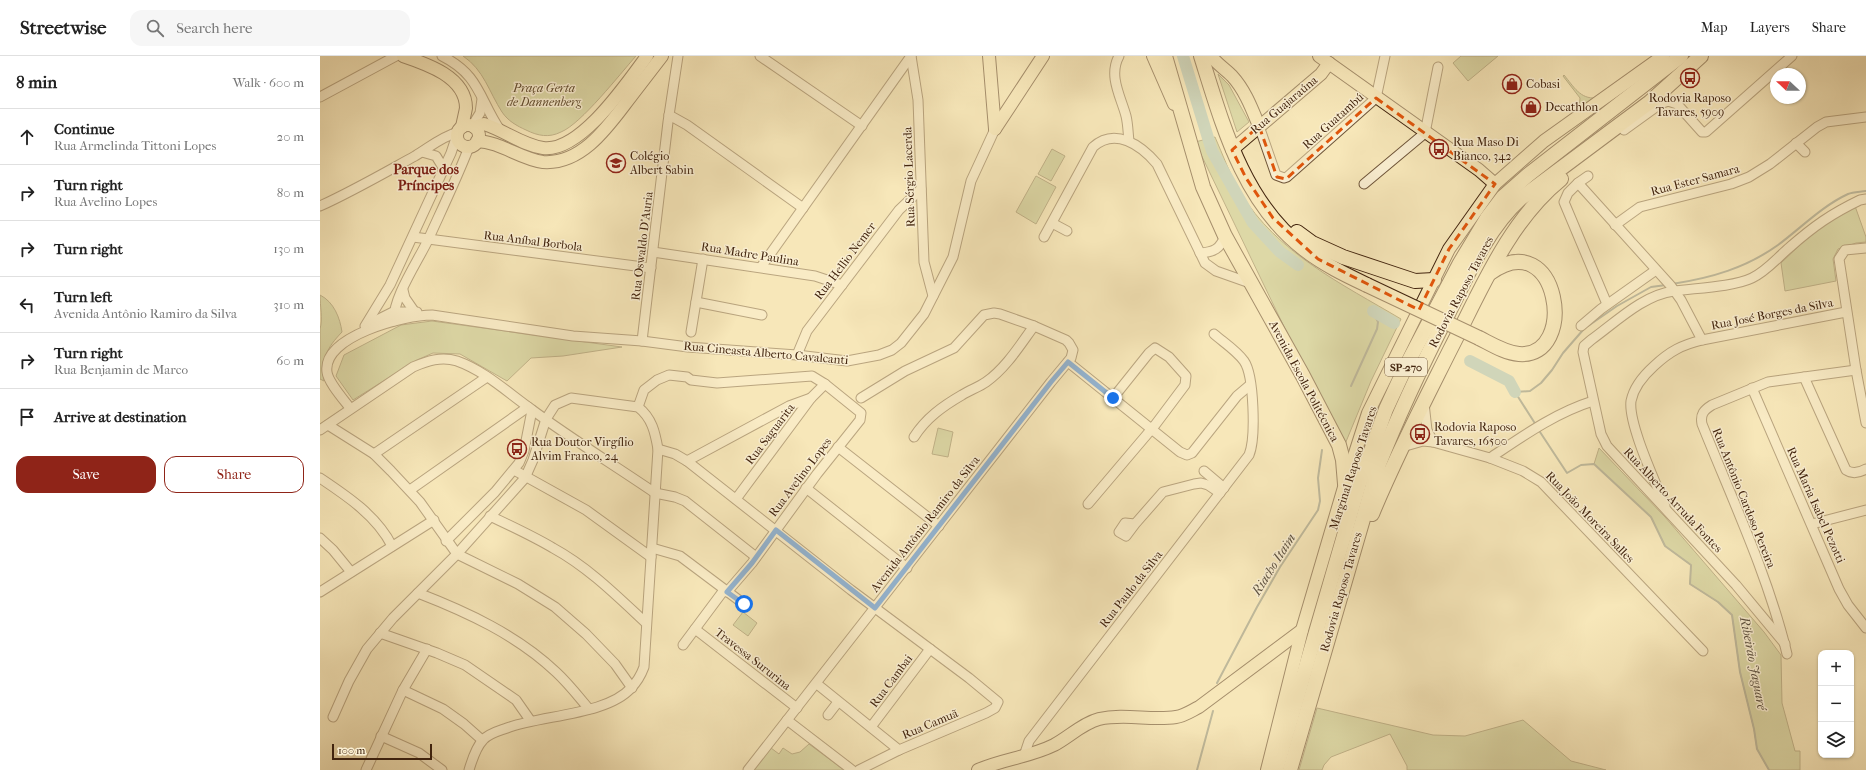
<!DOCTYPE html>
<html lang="en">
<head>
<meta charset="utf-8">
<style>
	body { margin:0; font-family:"IM FELL French Canon",serif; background:#f6f6f6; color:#222 }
	.controls { position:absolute; right:12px; bottom:12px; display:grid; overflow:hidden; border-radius:8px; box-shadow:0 1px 3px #0004 }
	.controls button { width:36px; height:36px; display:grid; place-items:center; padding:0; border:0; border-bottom:1px solid #e0e0e0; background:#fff; color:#222; font:20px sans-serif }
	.compass { position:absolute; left:1450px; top:12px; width:36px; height:36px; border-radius:50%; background:#fff; box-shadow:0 1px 3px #0004; rotate:292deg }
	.scale { position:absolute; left:12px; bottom:10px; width:100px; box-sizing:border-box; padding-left:4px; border:2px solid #42240e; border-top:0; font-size:11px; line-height:14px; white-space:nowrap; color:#42240e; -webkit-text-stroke:3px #faefd2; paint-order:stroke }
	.stop { position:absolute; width:12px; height:12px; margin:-9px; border:3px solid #1a73e8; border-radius:50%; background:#fff }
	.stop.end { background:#1a73e8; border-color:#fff; box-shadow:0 1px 4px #0008 }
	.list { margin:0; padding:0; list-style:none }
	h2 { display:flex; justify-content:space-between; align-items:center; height:52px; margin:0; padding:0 16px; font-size:17px }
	h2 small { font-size:13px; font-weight:400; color:#767676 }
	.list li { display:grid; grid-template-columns:26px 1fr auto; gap:12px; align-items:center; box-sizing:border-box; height:56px; padding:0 16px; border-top:1px solid #e0e0e0 }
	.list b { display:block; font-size:15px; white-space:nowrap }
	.list p { margin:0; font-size:13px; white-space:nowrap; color:#767676 }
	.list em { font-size:13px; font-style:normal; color:#767676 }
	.actions { display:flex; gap:8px; padding:12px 16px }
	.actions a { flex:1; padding:9px 0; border:1px solid #8f2418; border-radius:12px; text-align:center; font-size:14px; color:#8f2418 }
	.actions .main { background:#8f2418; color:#fff }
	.icon { flex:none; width:22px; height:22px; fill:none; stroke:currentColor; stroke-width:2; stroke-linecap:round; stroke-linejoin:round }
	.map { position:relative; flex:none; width:1546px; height:714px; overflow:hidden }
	header { display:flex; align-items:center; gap:24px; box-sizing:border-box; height:56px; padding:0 20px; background:#fff; border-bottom:1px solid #e0e0e0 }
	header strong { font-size:19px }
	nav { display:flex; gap:22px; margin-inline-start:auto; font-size:14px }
	.search { width:280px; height:36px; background:#f6f6f6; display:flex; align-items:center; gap:10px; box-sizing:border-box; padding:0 14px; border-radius:12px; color:#767676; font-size:15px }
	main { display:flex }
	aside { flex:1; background:#fff }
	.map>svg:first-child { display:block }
	.green { fill:#bdc58f; stroke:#80744e }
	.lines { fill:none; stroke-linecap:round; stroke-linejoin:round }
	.stream { stroke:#7b8075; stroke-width:2 }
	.river { stroke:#a1beb9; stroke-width:12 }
	.minor-casing { stroke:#6f5539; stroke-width:11 }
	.major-casing { stroke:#42240e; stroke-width:14 }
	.highway-casing { stroke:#42240e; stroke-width:16 }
	.minor { stroke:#faefd2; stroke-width:9 }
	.major { stroke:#f7e7b9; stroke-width:12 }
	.highway { stroke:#f7e7b9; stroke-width:14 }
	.highway-bridge-casing { stroke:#42240e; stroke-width:16; stroke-linecap:butt }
	.highway-bridge { stroke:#f7e7b9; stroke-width:14 }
	.route { stroke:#1a73e8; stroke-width:5 }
	.marked { fill:none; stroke:#e0560c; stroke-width:3; stroke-dasharray:8 5; stroke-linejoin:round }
	.labels { text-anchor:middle; stroke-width:3; stroke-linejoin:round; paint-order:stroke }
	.shield { fill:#faefd2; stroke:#796149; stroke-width:1 }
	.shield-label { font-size:11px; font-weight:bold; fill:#42240e }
	.poi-label { font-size:12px; fill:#42240e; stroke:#faefd2; text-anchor:start }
	.park-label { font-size:12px; font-style:italic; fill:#614c2e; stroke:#faefd2 }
	.street-label { font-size:12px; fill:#42240e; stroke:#faefd2 }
	.water-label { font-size:13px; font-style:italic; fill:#5e5241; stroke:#faefd2 }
	.quarter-label { font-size:14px; font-weight:bold; fill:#7a1f14; stroke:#faefd2 }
</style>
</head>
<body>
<header>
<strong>Streetwise</strong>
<div class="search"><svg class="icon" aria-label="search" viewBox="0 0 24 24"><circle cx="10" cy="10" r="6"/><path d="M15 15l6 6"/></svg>Search here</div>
<nav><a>Map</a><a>Layers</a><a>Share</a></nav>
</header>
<main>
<aside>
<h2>8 min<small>Walk · 600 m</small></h2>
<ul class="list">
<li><svg class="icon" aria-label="ahead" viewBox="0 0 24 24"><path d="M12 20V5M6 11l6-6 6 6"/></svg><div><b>Continue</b><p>Rua Armelinda Tittoni Lopes</p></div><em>20 m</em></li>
<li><svg class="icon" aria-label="right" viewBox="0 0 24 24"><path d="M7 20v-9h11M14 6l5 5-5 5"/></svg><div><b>Turn right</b><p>Rua Avelino Lopes</p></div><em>80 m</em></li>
<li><svg class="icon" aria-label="right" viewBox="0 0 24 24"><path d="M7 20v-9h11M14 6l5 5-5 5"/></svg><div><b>Turn right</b></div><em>130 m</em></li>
<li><svg class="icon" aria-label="left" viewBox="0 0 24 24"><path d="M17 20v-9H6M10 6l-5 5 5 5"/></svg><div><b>Turn left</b><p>Avenida Antônio Ramiro da Silva</p></div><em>310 m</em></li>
<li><svg class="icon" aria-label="right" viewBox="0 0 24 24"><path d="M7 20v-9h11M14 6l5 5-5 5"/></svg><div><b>Turn right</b><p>Rua Benjamin de Marco</p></div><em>60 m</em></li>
<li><svg class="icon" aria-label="arrive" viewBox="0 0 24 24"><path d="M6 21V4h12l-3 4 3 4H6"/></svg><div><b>Arrive at destination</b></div></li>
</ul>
<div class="actions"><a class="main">Save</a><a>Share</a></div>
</aside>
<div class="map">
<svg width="1546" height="714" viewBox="0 0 1546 714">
	<rect width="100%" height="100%" fill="#f7e7b9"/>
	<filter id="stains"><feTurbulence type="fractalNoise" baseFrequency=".005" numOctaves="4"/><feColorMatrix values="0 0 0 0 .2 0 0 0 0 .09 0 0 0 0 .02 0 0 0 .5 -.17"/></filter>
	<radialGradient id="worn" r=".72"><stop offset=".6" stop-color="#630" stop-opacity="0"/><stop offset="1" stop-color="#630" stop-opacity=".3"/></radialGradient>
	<g class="green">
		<path d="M143,0H316C300,18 261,68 241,76C229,82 218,80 206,74C197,70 188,65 182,56C169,36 164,14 143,0Z"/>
		<polygon points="1141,0 1178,0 1148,25 1133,7"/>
		<polygon points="898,18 909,29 929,66 917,76"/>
		<path d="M1244,19C1254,31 1260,43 1276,42L1259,54L1260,42L1243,20Z"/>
		<path d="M895,81C903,99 910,119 920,136C957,197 1022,228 1081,263L1051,325L1023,393L875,86Z"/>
		<polygon points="732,93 745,100 731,125 718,118"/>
		<polygon points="716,120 736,131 716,168 696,156"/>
		<polygon points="1535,150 1546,181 1546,186 1536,187 1518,193 1513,203 1516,225 1465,235 1461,207 1502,168"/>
		<path d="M0,239C14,246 20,262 22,276C6,293 3,300 4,325L0,323V273C3,263 0,250 0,239Z"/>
		<polygon points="112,265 302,291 243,300 211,302 187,325 140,298 113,297 97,304 33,344 16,320 24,299 81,269"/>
		<polygon points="618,372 633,376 628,401 612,398"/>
		<polygon points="1279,392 1345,461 1444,576 1461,599 1462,647 1475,695 1480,695 1480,714 1449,714 1437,693 1434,673 1420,616 1412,559 1398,546 1370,528 1371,509 1345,490 1331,461 1274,408"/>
		<polygon points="423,556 437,567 428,580 413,569"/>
		<polygon points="997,652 1113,679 1145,680 1203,664 1251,705 1286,714 1087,714 1087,710 1070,678 1011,701 1004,709 1002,714 979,714"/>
		<polygon points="489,688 524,714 433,714 451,692 459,698 463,692 472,698 480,696"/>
	</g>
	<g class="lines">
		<g class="stream">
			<path d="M1352,228C1391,222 1426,212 1458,189C1481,172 1502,150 1528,138C1533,136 1540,136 1546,135"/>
			<polyline points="1268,270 1297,250 1331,231 1346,229"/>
			<polyline points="1031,330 1057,273 1058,266 1053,255"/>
			<polyline points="1216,369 1195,336 1210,335 1221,327 1232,314 1243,297 1263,274"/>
			<polyline points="1218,373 1247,417 1261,409 1274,408 1331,461 1345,490 1371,509 1370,528 1398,546 1412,559 1420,616 1434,673 1437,693 1449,714"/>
			<polyline points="897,627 937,551 960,511 998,454 1000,445 998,422 1002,394"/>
			<polyline points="877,714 893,655"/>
		</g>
		<g class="river">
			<polyline points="863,0 892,95 933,167 960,196 978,209"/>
			<polyline points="1053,255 1074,267"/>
			<polyline points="1150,305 1189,325 1195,336"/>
		</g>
		<defs>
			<g id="minor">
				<path d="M122,0C160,19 159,43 180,74"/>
				<polyline points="440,0 542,70"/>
				<polyline points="591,0 598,44 604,206 613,240"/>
				<path d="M799,0C788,20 801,41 806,60C808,68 808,77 809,85"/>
				<polyline points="0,41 76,0"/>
				<polyline points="349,59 367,69 483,152"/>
				<polyline points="152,70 160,57 162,43"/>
				<polyline points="939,70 956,119 964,122 967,121 1056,42 1065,0"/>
				<polyline points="1304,74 1340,48 1348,45 1357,48 1382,76 1386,76 1472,0"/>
				<polyline points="1476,87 1485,96"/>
				<polyline points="102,96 116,100 124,113"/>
				<polyline points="1258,127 1268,120"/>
				<polyline points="1044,128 1105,77 1118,11"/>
				<path d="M0,150C33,135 64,117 95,100C110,91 121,81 138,76"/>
				<polyline points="732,167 747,175"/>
				<polyline points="1295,169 1320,151 1411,128 1429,121 1450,108 1497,71 1506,66 1546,61"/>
				<polyline points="93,181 331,212"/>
				<path d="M724,181L773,91C795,71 821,89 837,108L885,207L896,215L930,227"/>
				<polyline points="1546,192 1525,194 1519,203 1536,314 1546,367"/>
				<polyline points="333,196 495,220 522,229"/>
				<path d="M880,197C894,196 900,193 905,180"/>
				<polyline points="441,211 591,0"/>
				<polyline points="83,234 85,242 94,255"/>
				<polyline points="376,246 442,259"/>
				<polyline points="1287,248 1244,146 1248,137 1258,127 1351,230 1361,244 1382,284"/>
				<path d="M74,265C72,243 98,205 108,184C122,153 137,122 149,91"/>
				<polyline points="49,268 73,256 97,256"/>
				<polyline points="45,270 70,229 131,97 137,79"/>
				<polyline points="1261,270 1281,253 1336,214"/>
				<polyline points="371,276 383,203"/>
				<polyline points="322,285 348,66 358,0"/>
				<polyline points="477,299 487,275 579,154 601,133"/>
				<polyline points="748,306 860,396 867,399 872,397 917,340 930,329"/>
				<path d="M1484,321L1526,414C1532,418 1539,417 1546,413"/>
				<polyline points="1432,332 1519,533 1528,549 1546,572"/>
				<polyline points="1104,347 1107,374 1113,386"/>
				<polyline points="318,351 324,334 337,324 349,319 367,321 371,324 397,327 492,320 505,328 541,357 540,364 497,418 432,507 407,536"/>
				<path d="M30,352C24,344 8,326 7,316C2,280 85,259 112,259L253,280L322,285L368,291L477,299L527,305L559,299L572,294L581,287L604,258L633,201L651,125L675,73"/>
				<polyline points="8,369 54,398 71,415 100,446 137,498 198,528 235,551 266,578 295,608 312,632"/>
				<path d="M0,374L93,311C107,305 121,300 137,305C165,315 187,336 211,353C250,382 294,409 335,437L355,441L365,445L436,501"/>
				<path d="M594,381C606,362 623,350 642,339C650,334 659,331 666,326C686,312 700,289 714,270"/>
				<polyline points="518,391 619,470"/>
				<polyline points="1082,391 1103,385 1113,386 1170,402 1203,415 1221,426 1383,595"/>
				<polyline points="338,393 355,398 367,405 531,534 649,622 678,646 675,652 666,657 579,694 497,628"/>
				<polyline points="54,398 167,321"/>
				<path d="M1170,402C1203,380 1235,357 1273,345"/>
				<polyline points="367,405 469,350 491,342"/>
				<polyline points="194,414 266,454 331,501"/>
				<polyline points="884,415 904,432"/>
				<path d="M0,422C27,440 57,460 72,490"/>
				<polyline points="486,432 587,512"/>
				<polyline points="90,434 208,351"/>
				<polyline points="416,443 491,342 505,328"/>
				<polyline points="768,448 835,369 865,329 866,320 849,301 835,292 829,297 793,342"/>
				<path d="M1345,450C1336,427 1308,368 1311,345C1314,330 1324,319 1334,310C1350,295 1362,289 1382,284L1526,256"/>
				<path d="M170,460C191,470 213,480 233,492C268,511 297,540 326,567"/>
				<polyline points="815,468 806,480 799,476 805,467 815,468 843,436 874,428 881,427 888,429 900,437"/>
				<polyline points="1492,468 1546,454"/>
				<polyline points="0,482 13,494 31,516"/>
				<polyline points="126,485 175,436 199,407 204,395 212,354"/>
				<polyline points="332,492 360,500 424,548"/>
				<polyline points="0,536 114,464"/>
				<path d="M98,537C147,556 197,579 236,616C248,627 258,640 269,653"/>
				<polyline points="375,573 477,652"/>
				<polyline points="60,577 117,597 145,609 196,644 210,664"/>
				<path d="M1465,588L1416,529L1287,390L1281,378L1263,296L1264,290L1271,284C1296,266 1323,239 1354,235C1376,232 1413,231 1432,222C1447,215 1458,201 1470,191C1494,170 1511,158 1540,144L1546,143"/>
				<polyline points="363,589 404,534"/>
				<path d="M1467,598C1448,519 1412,443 1382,368C1380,358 1384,354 1392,349L1448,326L1536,314"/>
				<polyline points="83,634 123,653 144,668 162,684"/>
				<polyline points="508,659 518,646"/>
				<path d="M13,661L29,625L47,593L73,562L137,498L205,422L213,404L226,363L235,349L251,342L318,351C332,362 335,376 338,393L324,611C321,619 317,626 311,632C287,659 222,659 187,672C179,675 169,677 163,684C156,691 152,704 149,714"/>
				<polyline points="467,664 532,714"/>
				<polyline points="551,671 610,593"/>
				<polyline points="61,680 99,697 122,714"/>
				<path d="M704,700L709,685L929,399C936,382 934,319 924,305C916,294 903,286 894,278"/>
				<polyline points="46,714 83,634 107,593"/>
				<polyline points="428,714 731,326 751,302 753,294 749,287 746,284 714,270 680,258 674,257 664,259 634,292 585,315 541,342"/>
				<polyline points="539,714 579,694"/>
			</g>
			<g id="major">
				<path d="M83,0C107,8 146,21 146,52C145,58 143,65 142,71"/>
				<polyline points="669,0 675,73"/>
				<polyline points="833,0 854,48"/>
				<path d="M891,0C897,8 905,13 912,20C925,34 932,53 939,70"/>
				<polyline points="999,0 1159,114 1175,128"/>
				<circle cx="148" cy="80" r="11"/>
				<path d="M154,71L164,68C184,74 202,89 223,92C260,97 307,27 327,0"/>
				<polyline points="675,73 723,0"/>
				<path d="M157,85C181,86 200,103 223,106C264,109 291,66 312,39C322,26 332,13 342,0"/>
				<polyline points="912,94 1001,18 1009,7"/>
				<path d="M658,714C683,703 710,701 734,689C749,681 763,667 779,663C805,657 831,665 856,661C864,660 871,655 879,651L982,574"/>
				<polyline points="947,714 982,574 1025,428 1048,357 1129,193 1175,128 1224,85 1343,0"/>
			</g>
			<g id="highway">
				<polyline points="845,0 883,131 905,180 983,320 1019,389 1023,404 1025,428"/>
				<path d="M881,0C903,70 923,146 984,193C1003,208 1026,219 1047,229"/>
				<polyline points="977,176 992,187 1023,201 1095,225 1114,224"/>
				<path d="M1159,282C1171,288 1185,297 1199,298C1259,303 1239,167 1170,217"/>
				<path d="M1052,458C1075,402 1103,348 1130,294C1161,234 1188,166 1241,123"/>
				<polyline points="956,714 1039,428 1066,353 1086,310 1140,207 1167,162 1183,141 1208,119 1361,0"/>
				<path d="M970,714L1059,408C1079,357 1103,307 1128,258C1148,218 1167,173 1200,143L1330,46L1381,0"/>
			</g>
		</defs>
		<use href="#minor" class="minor-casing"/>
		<use href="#major" class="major-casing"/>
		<use href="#highway" class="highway-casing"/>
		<use href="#minor" class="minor"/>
		<use href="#major" class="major"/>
		<use href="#highway" class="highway"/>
		<defs>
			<polyline id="highway-bridge" points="1047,229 1159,282"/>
		</defs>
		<use href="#highway-bridge" class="highway-bridge-casing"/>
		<use href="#highway-bridge" class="highway-bridge"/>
	</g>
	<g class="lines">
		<polyline class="route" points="424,548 407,536 432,507 456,474 555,552 731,326 748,306 793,342"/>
	</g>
	<path d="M0 0H1546V714H0ZM1056,42L1175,128L1129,193L1099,254L998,203L953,162L926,122L912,94L939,70L957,121L966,123Z" fill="#f7e7b9" fill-opacity=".55" fill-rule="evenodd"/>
	<path class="marked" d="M1056,42L1175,128L1129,193L1099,254L998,203L953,162L926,122L912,94L939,70L957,121L966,123Z"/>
	<defs>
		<symbol id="bus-ring" viewBox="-11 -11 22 22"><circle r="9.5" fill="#faefd2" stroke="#8f2418" stroke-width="1.5"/><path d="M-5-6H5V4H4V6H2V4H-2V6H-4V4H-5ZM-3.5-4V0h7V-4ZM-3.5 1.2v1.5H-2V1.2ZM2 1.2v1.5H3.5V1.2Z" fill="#8f2418"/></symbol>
		<symbol id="shop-ring" viewBox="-11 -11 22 22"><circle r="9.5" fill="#faefd2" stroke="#8f2418" stroke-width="1.5"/><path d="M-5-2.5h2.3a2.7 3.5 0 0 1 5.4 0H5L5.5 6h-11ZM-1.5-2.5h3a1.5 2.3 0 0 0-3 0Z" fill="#8f2418"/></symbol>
		<symbol id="school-ring" viewBox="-11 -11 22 22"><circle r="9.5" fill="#faefd2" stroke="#8f2418" stroke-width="1.5"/><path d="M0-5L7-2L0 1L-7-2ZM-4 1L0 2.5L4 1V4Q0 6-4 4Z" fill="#8f2418"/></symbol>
	</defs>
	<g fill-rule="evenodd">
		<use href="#bus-ring" x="1359" y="11" width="22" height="22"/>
		<use href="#shop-ring" x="1181" y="17" width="22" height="22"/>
		<use href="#shop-ring" x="1200" y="40" width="22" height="22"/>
		<use href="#bus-ring" x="1108" y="82" width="22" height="22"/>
		<use href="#school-ring" x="285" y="96" width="22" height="22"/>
		<use href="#bus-ring" x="1089" y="367" width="22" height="22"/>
		<use href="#bus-ring" x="186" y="382" width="22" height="22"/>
	</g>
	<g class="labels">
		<rect class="shield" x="1065" y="302" width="42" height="18" rx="3"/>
		<g class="shield-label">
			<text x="1086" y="315">SP-270</text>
		</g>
		<g class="poi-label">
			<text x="1206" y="32">Cobasi</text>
			<text x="1370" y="46" text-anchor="middle">Rodovia Raposo<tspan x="1370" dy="14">Tavares, 5909</tspan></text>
			<text x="1225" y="55">Decathlon</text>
			<text x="1133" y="90">Rua Maso Di<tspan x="1133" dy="14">Bianco, 342</tspan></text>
			<text x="310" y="104">Colégio<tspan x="310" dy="14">Albert Sabin</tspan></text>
			<text x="1114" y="375">Rodovia Raposo<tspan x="1114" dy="14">Tavares, 16500</tspan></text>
			<text x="211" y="390">Rua Doutor Virgílio<tspan x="211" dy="14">Alvim Franco, 24</tspan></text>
		</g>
		<g class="park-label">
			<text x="224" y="36">Praça Gerta<tspan x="224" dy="14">de Dannenberg</tspan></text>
		</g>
		<g class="street-label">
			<text transform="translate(964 49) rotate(-40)" y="4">Rua Guajaraúna</text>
			<text transform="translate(1013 65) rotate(-42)" y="4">Rua Guatambú</text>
			<text transform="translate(589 121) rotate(-92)" y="4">Rua Sérgio Lacerda</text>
			<text transform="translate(1375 124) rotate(-15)" y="4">Rua Ester Samara</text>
			<text transform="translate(213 185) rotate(7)" y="4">Rua Aníbal Borbola</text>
			<text transform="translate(322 190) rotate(-83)" y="4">Rua Oswaldo D'Auria</text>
			<text transform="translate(430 198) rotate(9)" y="4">Rua Madre Paulina</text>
			<text transform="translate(525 205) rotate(-53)" y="4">Rua Hellio Nemer</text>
			<text transform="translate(1141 236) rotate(-62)" y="4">Rodovia Raposo Tavares</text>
			<text transform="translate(1452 258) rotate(-11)" y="4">Rua José Borges da Silva</text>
			<text transform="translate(446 297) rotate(5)" y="4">Rua Cineasta Alberto Cavalcanti</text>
			<text transform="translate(984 325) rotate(62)" y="4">Avenida Escola Politécnica</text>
			<text transform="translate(450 378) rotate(-53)" y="4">Rua Saguarita</text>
			<text transform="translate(1033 412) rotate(-72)" y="4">Marginal Raposo Tavares</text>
			<text transform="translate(480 421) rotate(-53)" y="4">Rua Avelino Lopes</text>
			<text transform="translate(1424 442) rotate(68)" y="4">Rua Antônio Cardoso Pereira</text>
			<text transform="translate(1353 444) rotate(47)" y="4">Rua Alberto Arruda Fontes</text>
			<text transform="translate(1496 449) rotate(66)" y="4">Rua Maria Isabel Pezotti</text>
			<text transform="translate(1270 461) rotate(46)" y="4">Rua João Moreira Salles</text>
			<text transform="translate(605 468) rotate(-52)" y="4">Avenida Antônio Ramiro da Silva</text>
			<text transform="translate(811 533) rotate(-52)" y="4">Rua Paulo da Silva</text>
			<text transform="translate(1021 536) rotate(-74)" y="4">Rodovia Raposo Tavares</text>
			<text transform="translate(433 603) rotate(38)" y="4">Travessa Sururina</text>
			<text transform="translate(571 625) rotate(-53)" y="4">Rua Cambai</text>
			<text transform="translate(610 668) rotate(-23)" y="4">Rua Camuã</text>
		</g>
		<g class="water-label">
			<text transform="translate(953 508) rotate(-58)" y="5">Riacho Itaim</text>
			<text transform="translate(1434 607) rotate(79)" y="5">Ribeirão Jaguaré</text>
		</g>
		<g class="quarter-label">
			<text x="106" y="118">Parque dos<tspan x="106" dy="16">Príncipes</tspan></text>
		</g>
	</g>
	<rect width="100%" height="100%" filter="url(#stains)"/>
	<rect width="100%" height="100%" fill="url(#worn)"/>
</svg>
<div class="controls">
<button>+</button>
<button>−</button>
<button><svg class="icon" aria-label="layers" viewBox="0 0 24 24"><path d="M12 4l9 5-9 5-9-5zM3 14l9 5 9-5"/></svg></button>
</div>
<svg class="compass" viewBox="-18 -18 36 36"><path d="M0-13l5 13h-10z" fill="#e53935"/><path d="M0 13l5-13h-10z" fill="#767676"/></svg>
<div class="scale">100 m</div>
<div class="stop" style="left:424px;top:548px"></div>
<div class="stop end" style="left:793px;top:342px"></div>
</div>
</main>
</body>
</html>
